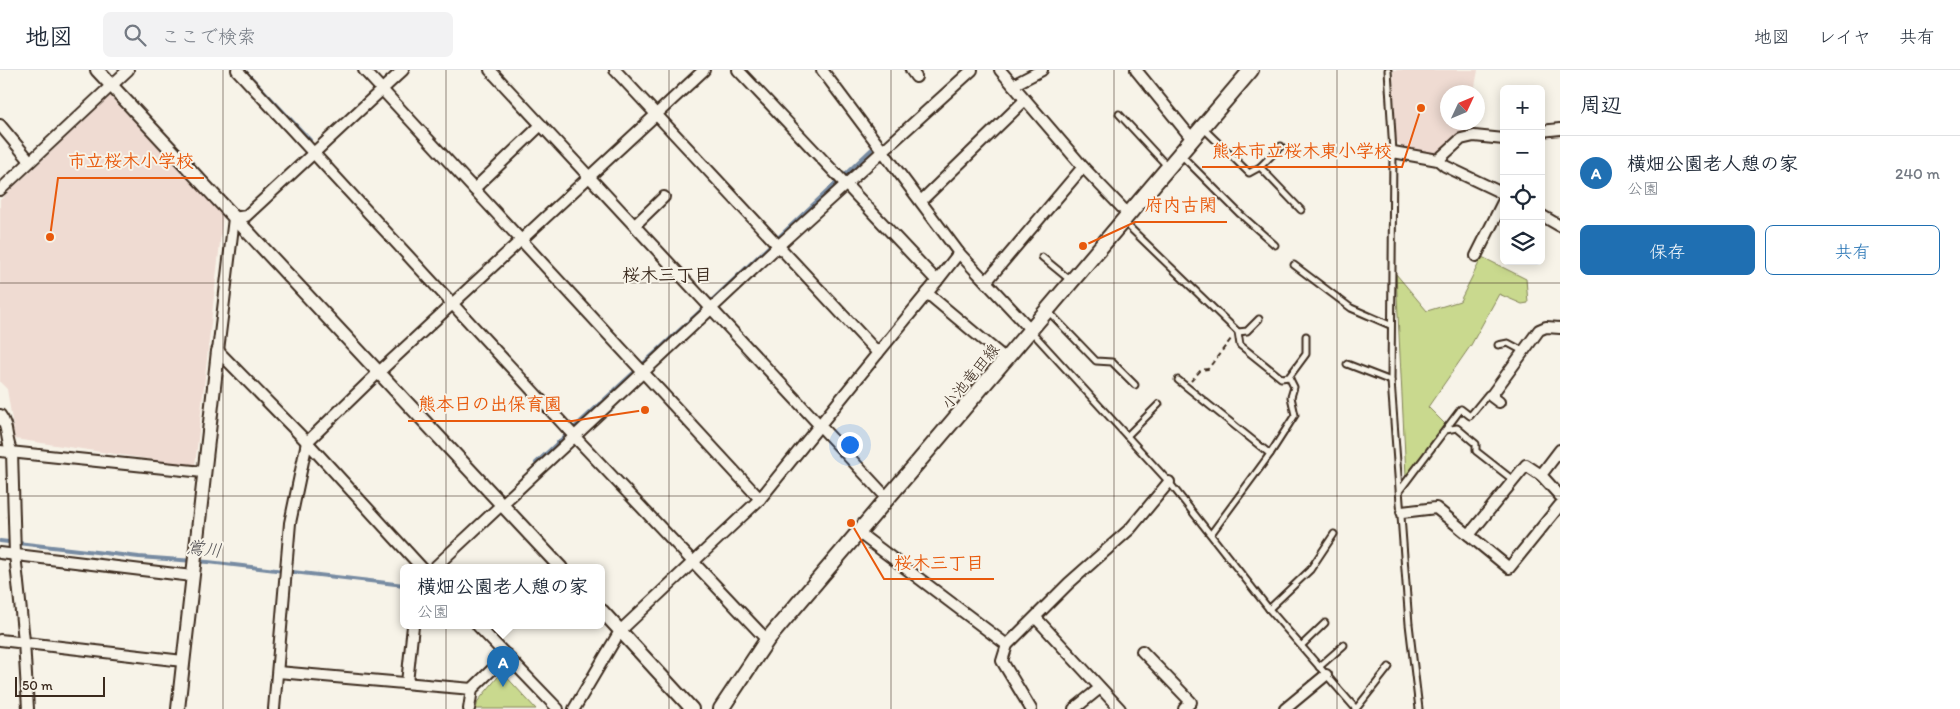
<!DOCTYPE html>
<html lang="ja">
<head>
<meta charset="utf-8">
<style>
	body { margin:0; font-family:Itim,"Klee One",sans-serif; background:#f2f2f3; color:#1f2937 }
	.controls { position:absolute; right:15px; top:15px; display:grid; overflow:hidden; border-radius:8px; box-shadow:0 2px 12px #0003 }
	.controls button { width:45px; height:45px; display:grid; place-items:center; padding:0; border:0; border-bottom:1px solid #e0e1e3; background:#fff; color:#1f2937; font:25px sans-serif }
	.compass { position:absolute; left:1440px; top:15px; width:45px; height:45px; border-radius:50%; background:#fff; box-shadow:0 2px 12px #0003; rotate:46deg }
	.scale { position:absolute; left:15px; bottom:12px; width:90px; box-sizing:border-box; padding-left:5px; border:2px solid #3b2a1e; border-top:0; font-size:14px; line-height:18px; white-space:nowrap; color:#3b2a1e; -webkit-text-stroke:4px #f7f3e8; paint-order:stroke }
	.you { position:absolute; left:849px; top:374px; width:18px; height:18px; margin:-12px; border:4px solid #fff; border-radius:50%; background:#1a73e8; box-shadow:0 0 0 8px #1a73e833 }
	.badge { display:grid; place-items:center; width:32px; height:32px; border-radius:50%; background:#1f6fb2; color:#fff; font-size:16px; font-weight:700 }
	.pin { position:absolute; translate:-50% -41px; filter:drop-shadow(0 1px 2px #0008) }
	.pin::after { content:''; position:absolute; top:26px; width:18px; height:15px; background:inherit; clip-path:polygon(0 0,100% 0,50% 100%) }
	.popup { position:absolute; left:400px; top:494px; width:205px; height:65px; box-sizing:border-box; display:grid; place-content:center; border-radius:8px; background:#fff; filter:drop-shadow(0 1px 4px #0005); font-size:16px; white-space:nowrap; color:#747a83 }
	.popup b { font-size:19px; color:#1f2937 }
	.popup::after { content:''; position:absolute; left:50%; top:100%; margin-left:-10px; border:10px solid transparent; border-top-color:#fff }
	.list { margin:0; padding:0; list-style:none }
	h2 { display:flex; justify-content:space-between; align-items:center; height:65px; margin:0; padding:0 20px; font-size:21px }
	h2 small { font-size:16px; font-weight:400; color:#747a83 }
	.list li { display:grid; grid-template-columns:32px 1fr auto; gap:15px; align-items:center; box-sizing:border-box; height:75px; padding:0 20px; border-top:1px solid #e0e1e3 }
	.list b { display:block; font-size:19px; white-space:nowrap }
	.list p { margin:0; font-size:16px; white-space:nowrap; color:#747a83 }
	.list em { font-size:16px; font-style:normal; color:#747a83 }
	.actions { display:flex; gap:10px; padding:15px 20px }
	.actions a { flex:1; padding:11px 0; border:1px solid #1f6fb2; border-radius:8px; text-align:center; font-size:18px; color:#1f6fb2 }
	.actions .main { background:#1f6fb2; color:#fff }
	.icon { flex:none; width:28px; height:28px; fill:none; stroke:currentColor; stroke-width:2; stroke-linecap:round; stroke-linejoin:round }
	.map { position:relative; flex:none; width:1560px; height:639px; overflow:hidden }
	header { display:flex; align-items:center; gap:30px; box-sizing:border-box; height:70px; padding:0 25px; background:#fff; border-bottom:1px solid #e0e1e3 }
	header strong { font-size:24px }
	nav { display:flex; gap:28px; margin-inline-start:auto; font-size:18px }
	.search { width:350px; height:45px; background:#f2f2f3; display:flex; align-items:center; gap:12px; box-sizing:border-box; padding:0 18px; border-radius:8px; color:#747a83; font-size:19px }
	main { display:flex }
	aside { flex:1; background:#fff }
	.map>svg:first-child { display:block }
	.built { fill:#efdbd2 }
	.green { fill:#c9d98e; stroke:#828256 }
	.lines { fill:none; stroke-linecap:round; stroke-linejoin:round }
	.stream { stroke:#778ba2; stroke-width:4 }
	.service-casing { stroke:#3b2a1e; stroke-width:9 }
	.minor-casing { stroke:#3b2a1e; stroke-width:14 }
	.tertiary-casing { stroke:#3b2a1e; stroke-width:16 }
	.secondary-casing { stroke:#3b2a1e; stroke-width:18 }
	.path { stroke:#3b2a1e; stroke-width:2; stroke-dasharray:5 4; stroke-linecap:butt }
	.service { stroke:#f7f3e8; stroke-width:5 }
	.minor { stroke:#f7f3e8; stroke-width:10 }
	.tertiary { stroke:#f7f3e8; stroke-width:12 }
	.secondary { stroke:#f7f3e8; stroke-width:14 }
	.grid { fill:none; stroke:#3b2a1e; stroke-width:1; stroke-opacity:0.55 }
	.labels { text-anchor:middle; stroke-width:4; stroke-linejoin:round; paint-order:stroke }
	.street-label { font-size:16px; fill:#3b2a1e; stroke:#f7f3e8 }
	.neighbourhood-label { font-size:18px; font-weight:bold; fill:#3b2a1e; stroke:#f7f3e8 }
	.water-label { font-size:18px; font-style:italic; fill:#545255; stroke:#f7f3e8 }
	.leader { fill:none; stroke:#e8590c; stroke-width:2 }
	.callout-dot { fill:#e8590c; stroke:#f7f3e8; stroke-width:2 }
	.callout-label { font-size:18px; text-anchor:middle; font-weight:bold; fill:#e8590c; stroke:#f7f3e8; stroke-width:4; stroke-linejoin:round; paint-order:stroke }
</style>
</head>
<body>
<header>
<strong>地図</strong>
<div class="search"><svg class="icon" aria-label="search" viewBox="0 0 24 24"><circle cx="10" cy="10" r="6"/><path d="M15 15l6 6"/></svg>ここで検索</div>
<nav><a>地図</a><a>レイヤ</a><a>共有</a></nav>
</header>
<main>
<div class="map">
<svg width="1560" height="639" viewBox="0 0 1560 639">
	<rect width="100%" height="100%" fill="#f7f3e8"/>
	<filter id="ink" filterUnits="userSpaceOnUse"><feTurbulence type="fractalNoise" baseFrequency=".02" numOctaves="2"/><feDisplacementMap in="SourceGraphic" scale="10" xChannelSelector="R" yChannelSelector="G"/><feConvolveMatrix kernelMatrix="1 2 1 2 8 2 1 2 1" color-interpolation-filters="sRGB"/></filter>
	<g filter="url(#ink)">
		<g class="built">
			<polygon points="1393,0 1478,0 1474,22 1448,22 1448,52 1468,53 1467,61 1457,65 1440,81 1433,84 1402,77 1396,70"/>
			<polygon points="110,26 223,146 195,396 15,369 7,319 0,312 0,130"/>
		</g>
		<g class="green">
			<polygon points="1482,187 1526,209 1528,233 1522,234 1499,224 1471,275 1428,337 1445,354 1406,406 1396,204 1427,241 1460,231"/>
			<polygon points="502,602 536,639 476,639 478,631"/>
		</g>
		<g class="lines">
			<g class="stream">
				<polyline points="244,0 310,70"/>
				<polyline points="536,393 708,234 872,79"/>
				<polyline points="0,471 139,487 208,492 404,515"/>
			</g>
			<defs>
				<g id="service">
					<polyline points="1388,0 1393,82 1391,311 1409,554 1419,639"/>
					<polyline points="1119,44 1168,97"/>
					<polyline points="1203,58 1249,103 1260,97 1301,140"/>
					<polyline points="1181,85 1240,144 1275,175"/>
					<polyline points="1260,97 1281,76"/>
					<polyline points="1124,152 1238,262 1247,261 1259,249"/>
					<polyline points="1042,187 1070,210"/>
					<polyline points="1294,195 1351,238 1390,255"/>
					<polyline points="1048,241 1096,291 1112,292 1135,315"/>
					<polyline points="1031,261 1169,412 1269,539 1356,639"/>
					<polyline points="1238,262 1240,275 1281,308 1289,307 1306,284 1306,266"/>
					<polyline points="1498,275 1508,273 1523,281"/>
					<polyline points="1347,294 1391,311"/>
					<polyline points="1178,310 1270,384"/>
					<polyline points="1446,360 1457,358 1476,374 1476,381 1513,410"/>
					<polyline points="1127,366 1159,334"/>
					<polyline points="1400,420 1461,339 1470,346 1488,324 1490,325"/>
					<polyline points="1211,464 1270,384 1295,345 1291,327 1294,317 1289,307"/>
					<polyline points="1269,539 1310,500 1334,464"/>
					<polyline points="1302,575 1325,553"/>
					<polyline points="1319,597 1344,575"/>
					<polyline points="1356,639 1389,597"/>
				</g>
				<g id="minor">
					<polyline points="237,0 575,367 767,570"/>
					<polyline points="364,0 474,119 541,55"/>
					<polyline points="403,0 246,146 234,148 218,281 307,372 422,498"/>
					<polyline points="490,0 888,429"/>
					<polyline points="738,0 937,211 878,283"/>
					<polyline points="822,0 959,183 1031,260"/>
					<polyline points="911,0 916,7"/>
					<polyline points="1000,0 1083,97 1129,145"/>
					<polyline points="1136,0 1193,70"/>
					<polyline points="1013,15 1042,0"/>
					<polyline points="0,55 30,91"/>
					<polyline points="1541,61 1560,59"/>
					<polyline points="1393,82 1438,90 1445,96 1504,124"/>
					<polyline points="1438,90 1461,69 1474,66 1504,69"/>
					<polyline points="474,119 760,429"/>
					<polyline points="0,120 128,0"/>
					<polyline points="921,131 1025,30"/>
					<polyline points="1541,145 1560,156"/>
					<polyline points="635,155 664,127"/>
					<polyline points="1476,186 1504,130"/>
					<polyline points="937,211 959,183"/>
					<polyline points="986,212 1083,97"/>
					<polyline points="927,223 1007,290"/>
					<polyline points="1499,332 1491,326 1539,260 1546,257 1560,258"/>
					<path d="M0,345C9,356 5,370 12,382L15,484L24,571L28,639"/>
					<polyline points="1560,380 1541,405 1560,426"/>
					<polyline points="0,381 203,402"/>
					<polyline points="1402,442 1436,438 1509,498 1560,435"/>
					<polyline points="859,463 1007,575"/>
					<polyline points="1469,465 1526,395 1541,405"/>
					<polyline points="0,483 192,506"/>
					<polyline points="434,498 778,176 972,0"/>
					<polyline points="1036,548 1120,639"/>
					<polyline points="478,556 558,639"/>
					<polyline points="0,570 183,591"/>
					<polyline points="1142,581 1191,632 1184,639"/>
					<polyline points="278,602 472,619"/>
					<polyline points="407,613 413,556"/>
					<polyline points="274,639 290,453 307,372 379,302 704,0"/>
					<polyline points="469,639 472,619 507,585"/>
					<polyline points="574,639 620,561 760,429 878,283 615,0"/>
					<polyline points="1031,639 1002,591 1007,575 1069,513 1130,459 1169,412"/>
					<polyline points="1074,639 1100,618"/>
					<polyline points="1285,639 1326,605"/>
				</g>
				<g id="tertiary">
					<polyline points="97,0 561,498"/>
					<polyline points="602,541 692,639"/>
					<polyline points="178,639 218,281"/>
				</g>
				<polyline id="secondary" points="721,639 767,570 1251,0"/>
			</defs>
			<use href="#service" class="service-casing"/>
			<use href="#minor" class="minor-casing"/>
			<use href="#tertiary" class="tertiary-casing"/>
			<use href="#secondary" class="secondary-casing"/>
			<polyline class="path" points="1191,311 1201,300 1208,299 1231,269"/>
			<use href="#service" class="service"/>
			<use href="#minor" class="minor"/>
			<use href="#tertiary" class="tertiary"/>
			<use href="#secondary" class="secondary"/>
		</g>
	</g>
	<path class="grid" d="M223,0V639M446,0V639M669,0V639M891,0V639M1114,0V639M1337,0V639M0,213H1560M0,426H1560"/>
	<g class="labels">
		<g class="street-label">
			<text transform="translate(970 306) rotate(-50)" y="6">小池竜田線</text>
		</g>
		<g class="neighbourhood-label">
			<text x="667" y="211">桜木三丁目</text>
		</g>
		<g class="water-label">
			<text transform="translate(204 479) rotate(6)" y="6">鴬川</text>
		</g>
	</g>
	<path class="leader" d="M1421 38L1402 97H1202M50 167L58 108H204M1083 176L1135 152H1227M645 340L572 351H408M851 453L884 509H994"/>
	<g class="callout-dot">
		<circle cx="1421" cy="38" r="5"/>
		<circle cx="50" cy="167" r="5"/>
		<circle cx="1083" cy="176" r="5"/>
		<circle cx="645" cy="340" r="5"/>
		<circle cx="851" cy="453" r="5"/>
	</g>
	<g class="callout-label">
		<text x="1302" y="87">熊本市立桜木東小学校</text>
		<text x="131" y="97">市立桜木小学校</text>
		<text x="1181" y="141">府内古閑</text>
		<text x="490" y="340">熊本日の出保育園</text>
		<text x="939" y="499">桜木三丁目</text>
	</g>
</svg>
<div class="controls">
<button>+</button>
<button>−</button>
<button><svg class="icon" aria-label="locate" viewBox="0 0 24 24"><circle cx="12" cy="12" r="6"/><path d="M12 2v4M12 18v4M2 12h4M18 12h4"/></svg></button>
<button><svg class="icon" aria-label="layers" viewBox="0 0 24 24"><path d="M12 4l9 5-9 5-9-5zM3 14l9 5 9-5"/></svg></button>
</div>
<svg class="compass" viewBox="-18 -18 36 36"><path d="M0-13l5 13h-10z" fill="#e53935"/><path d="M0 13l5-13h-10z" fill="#747a83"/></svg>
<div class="scale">50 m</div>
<div class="you"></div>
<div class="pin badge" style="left:503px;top:617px">A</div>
<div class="popup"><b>横畑公園老人憩の家</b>公園</div>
</div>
<aside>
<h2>周辺<small></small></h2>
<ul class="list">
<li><span class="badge">A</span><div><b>横畑公園老人憩の家</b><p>公園</p></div><em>240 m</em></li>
</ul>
<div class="actions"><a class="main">保存</a><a>共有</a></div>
</aside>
</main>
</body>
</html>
